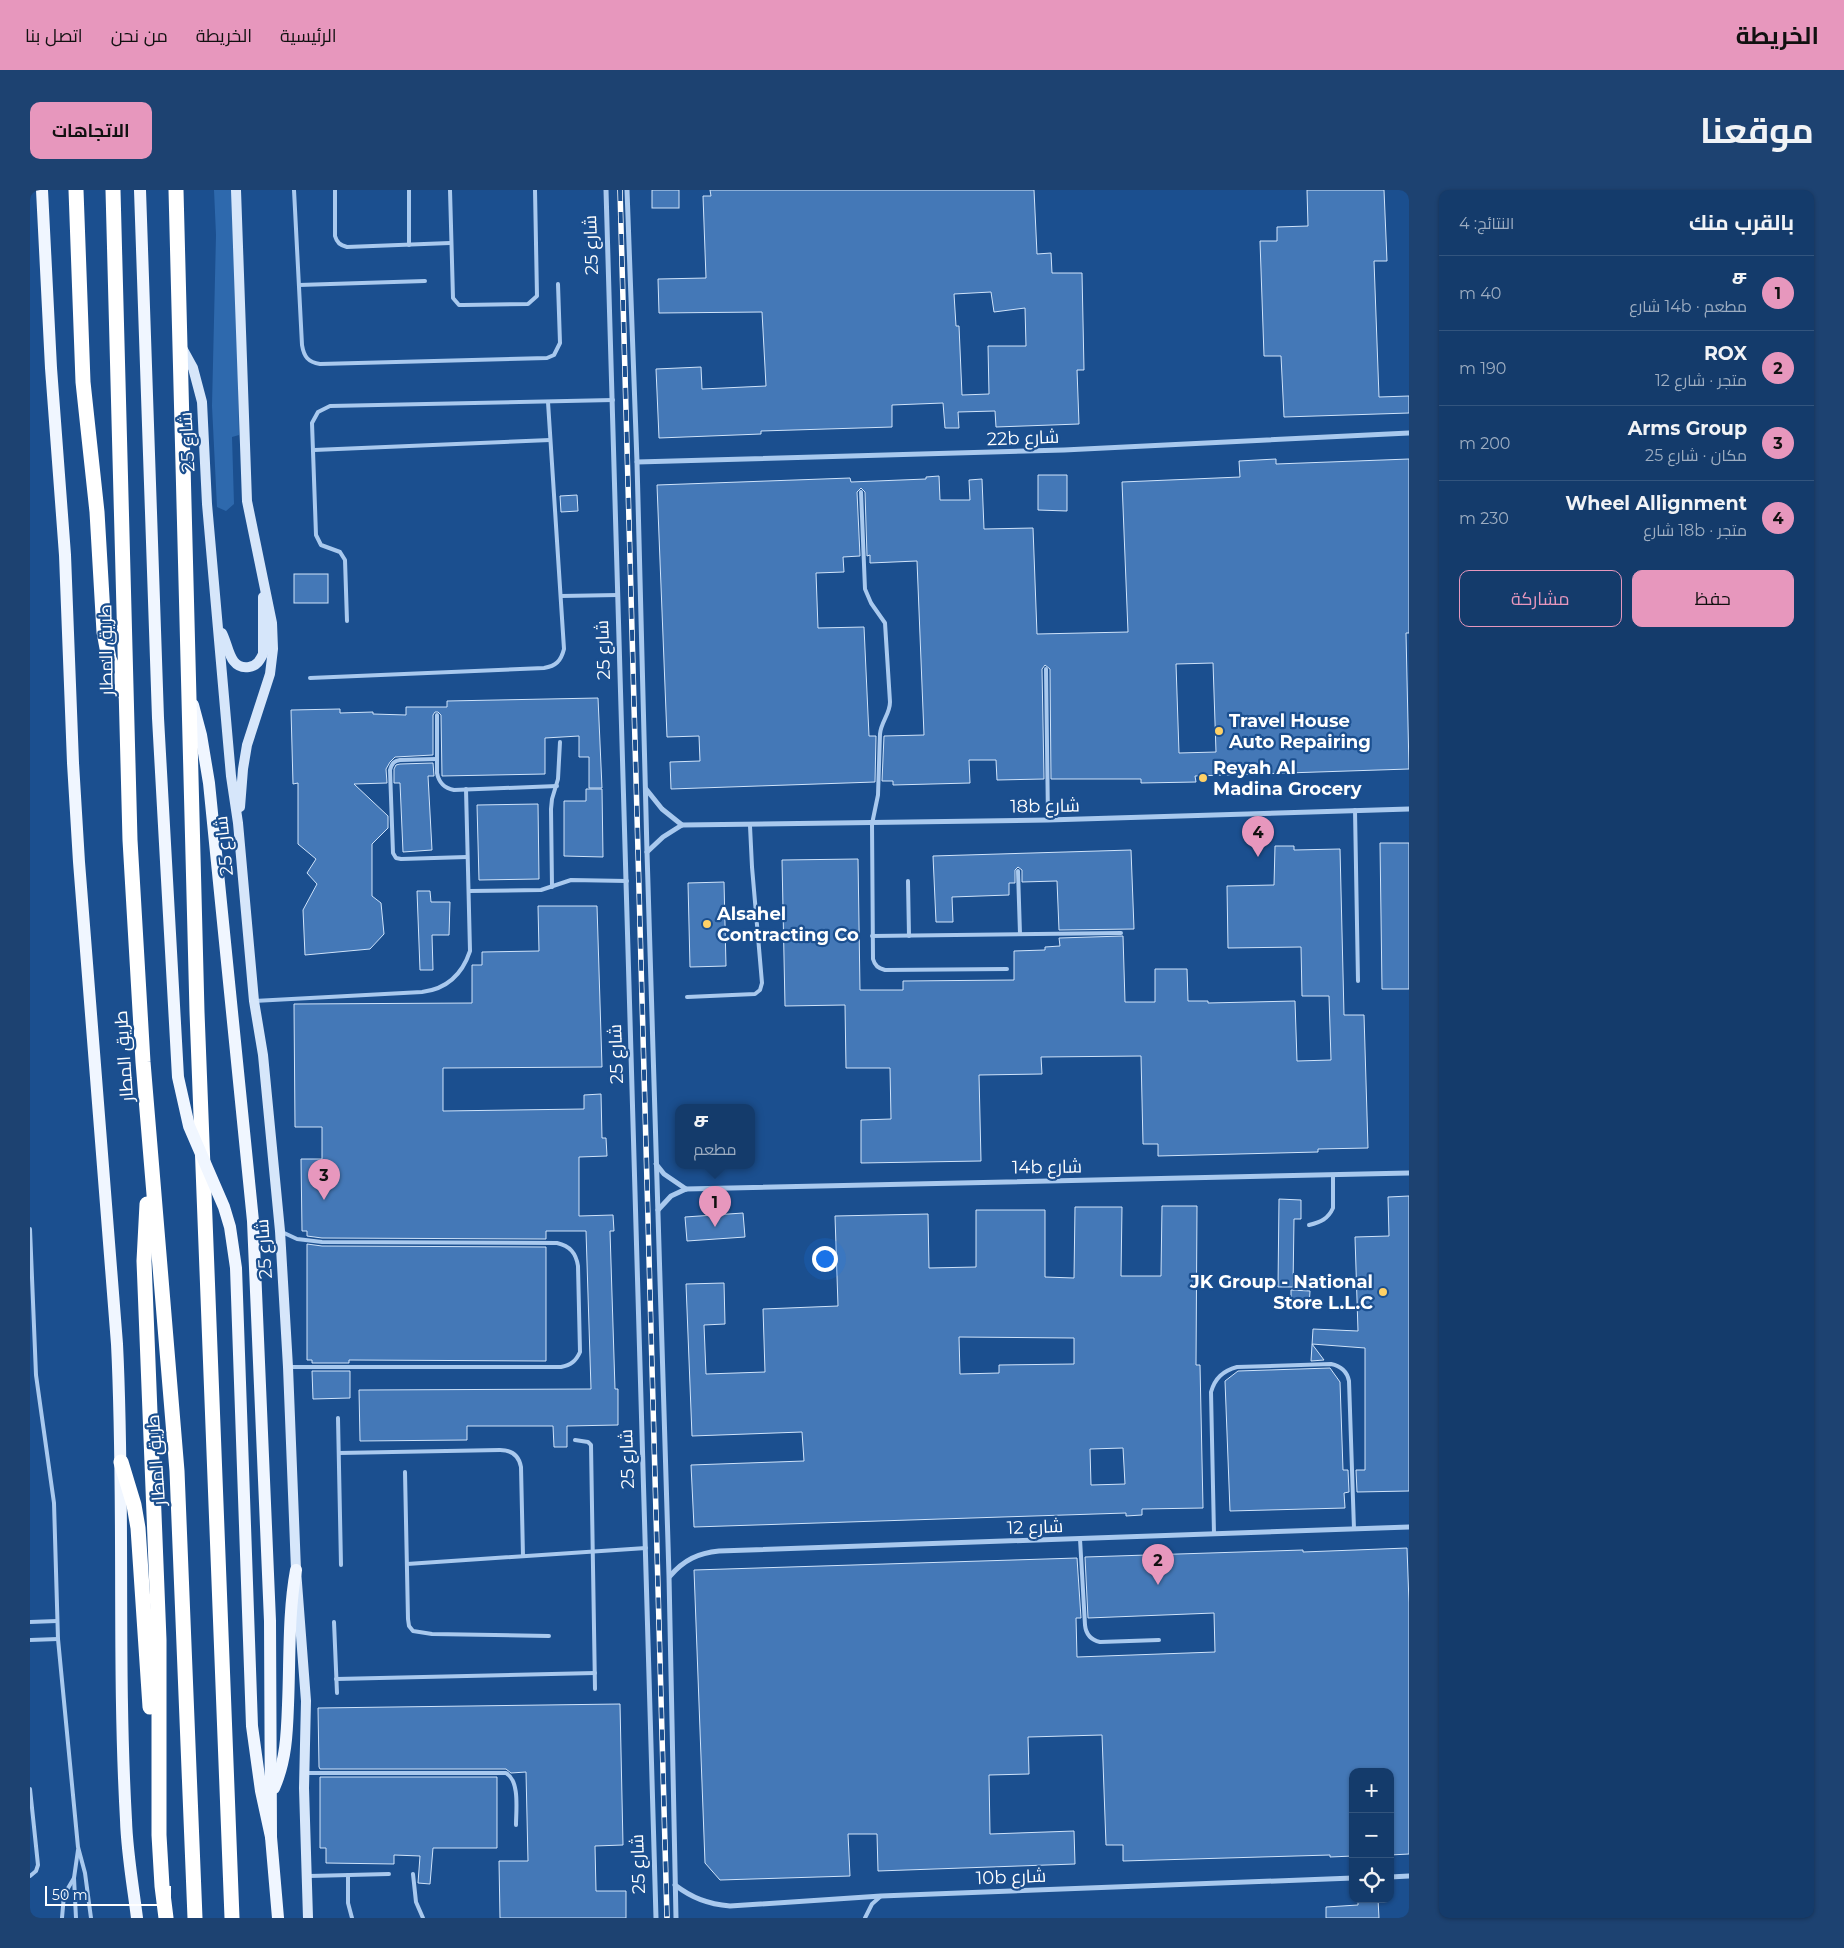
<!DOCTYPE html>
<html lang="ar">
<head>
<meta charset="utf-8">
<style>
	body { margin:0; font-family:Montserrat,Cairo,"Noto Sans Tamil",sans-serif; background:#1d4271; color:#f1f3f6; direction:rtl }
	.controls { position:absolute; right:15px; bottom:15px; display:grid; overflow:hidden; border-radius:10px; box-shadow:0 1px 4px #0004 }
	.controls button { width:45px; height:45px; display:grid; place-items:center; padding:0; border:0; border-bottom:1px solid #33557e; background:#143b6b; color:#f1f3f6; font:25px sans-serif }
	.scale { position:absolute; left:15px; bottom:12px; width:126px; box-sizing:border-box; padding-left:5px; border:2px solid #fff; border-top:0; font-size:14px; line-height:18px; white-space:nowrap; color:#fff; -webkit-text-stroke:4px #1b4f8f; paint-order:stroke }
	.you { position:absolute; left:794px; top:1068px; width:18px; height:18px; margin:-12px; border:4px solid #fff; border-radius:50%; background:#1a73e8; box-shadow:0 0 0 8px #1a73e833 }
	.badge { display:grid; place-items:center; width:32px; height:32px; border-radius:50%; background:#e797bd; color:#111; font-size:16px; font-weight:700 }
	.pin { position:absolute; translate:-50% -41px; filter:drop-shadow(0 1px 2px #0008) }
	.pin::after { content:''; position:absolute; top:26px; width:18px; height:15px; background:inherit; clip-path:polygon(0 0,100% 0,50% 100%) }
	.popup { position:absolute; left:645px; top:914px; width:80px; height:65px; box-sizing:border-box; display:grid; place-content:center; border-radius:10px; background:#143b6b; filter:drop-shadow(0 1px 4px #0005); font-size:16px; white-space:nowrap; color:#9dadc1 }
	.popup b { font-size:19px; color:#f1f3f6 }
	.popup::after { content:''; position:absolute; left:50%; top:100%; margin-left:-10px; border:10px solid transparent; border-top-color:#143b6b }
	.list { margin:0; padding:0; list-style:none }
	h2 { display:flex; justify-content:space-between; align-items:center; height:65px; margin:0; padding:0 20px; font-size:21px }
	h2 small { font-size:16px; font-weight:400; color:#9dadc1 }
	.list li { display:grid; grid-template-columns:32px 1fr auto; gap:15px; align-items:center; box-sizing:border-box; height:75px; padding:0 20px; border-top:1px solid #33557e }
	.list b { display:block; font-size:19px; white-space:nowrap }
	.list p { margin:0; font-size:16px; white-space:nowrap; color:#9dadc1 }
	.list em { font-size:16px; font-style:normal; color:#9dadc1 }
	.actions { display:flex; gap:10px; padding:15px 20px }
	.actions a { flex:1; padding:11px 0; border:1px solid #e797bd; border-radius:10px; text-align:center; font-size:18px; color:#e797bd }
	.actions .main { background:#e797bd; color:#111 }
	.icon { flex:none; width:28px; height:28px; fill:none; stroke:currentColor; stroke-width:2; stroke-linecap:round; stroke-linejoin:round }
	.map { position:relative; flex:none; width:1379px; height:1728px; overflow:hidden; direction:ltr; border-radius:10px }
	header { display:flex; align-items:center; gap:30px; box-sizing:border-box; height:70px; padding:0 25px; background:#e797bd; color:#111 }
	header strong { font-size:24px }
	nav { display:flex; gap:28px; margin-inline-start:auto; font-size:18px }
	.intro { display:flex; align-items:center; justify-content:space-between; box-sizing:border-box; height:120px; padding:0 30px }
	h1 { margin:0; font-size:35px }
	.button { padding:12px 22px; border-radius:10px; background:#e797bd; color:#111; font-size:18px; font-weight:700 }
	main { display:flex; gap:30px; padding:0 30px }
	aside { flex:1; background:#143b6b; border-radius:10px; box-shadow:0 1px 4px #0004 }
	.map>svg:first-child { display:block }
	.green { fill:#2e69ad }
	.building { fill:#4478b7; stroke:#cfe3fa; fill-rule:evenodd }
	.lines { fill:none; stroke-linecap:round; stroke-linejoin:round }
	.lane { stroke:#a9c9ee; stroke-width:4 }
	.street { stroke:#a9c9ee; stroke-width:5 }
	.secondary { stroke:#d6e6fa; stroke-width:10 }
	.primary { stroke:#f0f6ff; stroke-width:12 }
	.highway { stroke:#fff; stroke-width:15 }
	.rail-casing { stroke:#fff; stroke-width:5.5 }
	.rail { stroke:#1b4f8f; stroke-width:4; stroke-dasharray:11; stroke-linecap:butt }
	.primary-bridge { stroke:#f0f6ff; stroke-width:12 }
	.poi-dot { fill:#ffd166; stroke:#1b4f8f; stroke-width:2 }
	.labels { text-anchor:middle; stroke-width:4.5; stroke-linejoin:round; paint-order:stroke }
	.street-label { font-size:18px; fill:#fff; stroke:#1b4f8f }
	.poi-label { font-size:18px; font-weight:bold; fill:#fff; stroke:#1b4f8f; text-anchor:start }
</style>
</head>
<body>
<header>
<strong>الخريطة</strong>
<nav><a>الرئيسية</a><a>الخريطة</a><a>من نحن</a><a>اتصل بنا</a></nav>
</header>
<div class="intro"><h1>موقعنا</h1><a class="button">الاتجاهات</a></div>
<main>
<aside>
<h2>بالقرب منك<small>النتائج: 4</small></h2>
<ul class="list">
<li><span class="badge">1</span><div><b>ச</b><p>مطعم · 14b شارع</p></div><em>40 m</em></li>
<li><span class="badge">2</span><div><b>ROX</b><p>متجر · شارع 12</p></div><em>190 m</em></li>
<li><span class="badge">3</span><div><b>Arms Group</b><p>مكان · شارع 25</p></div><em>200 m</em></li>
<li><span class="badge">4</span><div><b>Wheel Allignment</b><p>متجر · 18b شارع</p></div><em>230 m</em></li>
</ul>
<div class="actions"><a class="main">حفظ</a><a>مشاركة</a></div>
</aside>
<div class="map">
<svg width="1379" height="1728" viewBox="0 0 1379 1728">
	<rect width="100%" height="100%" fill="#1b4f8f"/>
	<polygon class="green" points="184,0 205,0 209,245 202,247 204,314 196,321 187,317 182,216 186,45"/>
	<g class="building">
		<rect x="622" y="0" width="27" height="18"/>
		<path d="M680,0H1004L1007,64L1021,63L1022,83H1052L1054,180H1047L1049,234L966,237L965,221L928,222L929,238H915L913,213L862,215V237L731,241V244L629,248L626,179L671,177L672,199L736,196L732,122L629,123L628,89L676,88L673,6H681ZM961,102L964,122L995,118L996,156H958L959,204L932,205L929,136H926L924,104Z"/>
		<polygon points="1277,0 1354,0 1357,71 1344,71 1349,207 1379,206 1379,223 1254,227 1251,166 1234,166 1230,51 1247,51 1247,37 1278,36"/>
		<path d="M1246,269V274L1379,269V443H1376L1379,579L1165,586L1166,592L1111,593V589H1021L1020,479L1015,475L1012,479L1014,589L967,590L966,570H939L940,593L863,595V591H852L854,546L894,545L887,371L840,373V365L837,366L835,302L831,298L827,302L830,366L813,367L814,382L786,383L788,438L834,437L839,546H846L845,592L641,599L640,572L670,571L669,546L637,547L627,295L820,288L821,292L896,289V287L909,286L910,310H940L939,290L952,289L954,339L1003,338L1007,444L1098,442L1092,292L1210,287L1209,271ZM1183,473L1186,562L1149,563L1146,474Z"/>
		<polygon points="1008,285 1037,285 1037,321 1008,320"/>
		<polygon points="547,305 548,321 531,322 530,306"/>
		<rect x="264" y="384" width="34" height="29"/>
		<polygon points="568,508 572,598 559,598 559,567 549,567 549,546 515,548 515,584 412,586 411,525 408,522 405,522 403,525 403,565 365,567 360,572 356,579 357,593 324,594 358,626 358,638 342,654 342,706 351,713 354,744 340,759 275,765 273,720 287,694 277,683 286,669 268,654 268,593 263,594 261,520 310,519 310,523 343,522 343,524 376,525 376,517 417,517 417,511"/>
		<polygon points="403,573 404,586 398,586 402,660 373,662 370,593 364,593 364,579 366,575 370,574"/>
		<polygon points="556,599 572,599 573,667 534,666 534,611 556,611"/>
		<polygon points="508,614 509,689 449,690 447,615"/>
		<polygon points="1350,653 1379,653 1379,799 1352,799"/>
		<polygon points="1245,656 1264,656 1264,660 1310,659 1314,825 1334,825 1338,958 1288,959 1288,962 1128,966 1128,954 1113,954 1111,866 1011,867 1012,884 949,885 951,971 831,973 831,930 861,929 860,878 816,878 815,815 755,816 752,670 828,669 830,800 873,800 873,791 984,790 984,761 1015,760 1015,757 1030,756 1029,748 1093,746 1095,812 1125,812 1125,779 1157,779 1158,811 1178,811 1178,813 1265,811 1267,871 1301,870 1299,806 1272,806 1271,757 1198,758 1197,696 1244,695"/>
		<polygon points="1101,660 1104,739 1029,740 1027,691 992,692 992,680 988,677 985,680 985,693 979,693 979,705 922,707 923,732 906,732 903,666"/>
		<polygon points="694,692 696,776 660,777 658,693"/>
		<polygon points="387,701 400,701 401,712 420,712 419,745 402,745 403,780 390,780"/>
		<polygon points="508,716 567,716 572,877 413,878 413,921 554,919 554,905 571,904 572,948 576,948 577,966 549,967 549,1026 583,1025 584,1041 580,1041 585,1199 588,1199 588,1235 537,1236 537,1257 524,1257 523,1236 437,1236 437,1250 330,1251 329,1200 561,1199 556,1041 516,1041 516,1049 292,1048 277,1046 277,1041 272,1041 271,969 292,969 292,937 265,937 264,814 442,813 442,775 452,775 452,762 509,761"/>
		<polygon points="1379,1006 1379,1301 1327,1302 1326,1280 1335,1280 1335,1158 1282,1154 1294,1170 1281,1171 1283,1139 1328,1141 1325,1047 1359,1046 1358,1007"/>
		<polygon points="1249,1009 1271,1010 1271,1029 1264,1029 1263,1097 1248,1097"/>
		<path d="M1132,1016H1167L1166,1175H1170L1173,1318L1112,1319V1325L1096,1326V1323L664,1337L661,1275L774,1271L772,1242L662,1246L656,1094L694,1093L695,1134L674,1135L676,1184L735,1182L733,1119L808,1116L805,1026L898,1024L899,1078L946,1077V1020H1015V1087L1044,1088L1045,1017H1092L1091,1086H1131ZM929,1147L1044,1148V1174L969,1175V1183L930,1184ZM1093,1258L1095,1294L1061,1295L1060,1259Z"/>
		<polygon points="713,1023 715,1047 657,1051 655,1027"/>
		<polygon points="277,1054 292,1056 516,1057 516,1171 319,1170 319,1173 282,1173 282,1170 277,1170"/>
		<polygon points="1261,1100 1280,1101 1279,1116 1261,1115"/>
		<polygon points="1300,1178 1310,1192 1313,1280 1318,1280 1319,1302 1314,1303 1315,1318 1200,1321 1195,1191 1208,1181"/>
		<polygon points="282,1181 320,1181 320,1208 283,1209"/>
		<polygon points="1377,1358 1379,1413 1379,1664 1360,1665 1360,1582 1323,1582 1323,1666 1300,1667 1300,1665 1093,1671 1093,1655 1076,1655 1072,1545 998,1547 999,1584 959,1585 960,1644 1044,1641 1045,1674 848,1681 847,1644 818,1644 820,1686 690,1690 675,1673 664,1380 1047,1368 1051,1428 1046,1428 1047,1467 1185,1462 1184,1423 1058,1428 1055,1367 1273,1360 1273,1362"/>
		<polygon points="590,1514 593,1655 565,1656 566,1701 596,1701 596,1728 470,1728 469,1671 498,1671 496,1582 481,1583 476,1579 290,1579 289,1577 288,1518"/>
		<polygon points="290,1587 467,1587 467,1658 403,1658 400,1694 388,1693 390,1666 364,1665 364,1674 296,1673 296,1658 290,1658"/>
		<polygon points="1348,1709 1349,1728 1296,1728 1296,1717 1328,1715 1328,1710"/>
	</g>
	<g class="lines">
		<g class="lane">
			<path d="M264,0L272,155C274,167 278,172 290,174L517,168L524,165L530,153L528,94"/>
			<path d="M305,0V46C307,53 310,55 317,57L420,53"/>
			<polyline points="420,0 423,108 429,115 433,115 498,114 507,106 505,0"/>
			<polyline points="379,55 379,0"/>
			<polyline points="269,95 395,91"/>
			<polyline points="284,260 520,250"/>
			<path d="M831,302L835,399L841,413L855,433L860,512C860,524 851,532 850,544L848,605L842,634L843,769C845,776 848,778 855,780L977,779"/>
			<polyline points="531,406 588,405"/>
			<polyline points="317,431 315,370 310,362 291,355 286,345 282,233 288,222 300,216 583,210"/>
			<polyline points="1016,479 1018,630"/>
			<path d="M280,488L514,478C526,476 531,471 534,459L518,212"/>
			<path d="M407,525V583C409,593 414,598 424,600L527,596"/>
			<path d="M406,569L370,570C364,571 362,573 360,580L363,663L366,668L371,669L437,667"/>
			<polyline points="1325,620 1328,791"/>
			<polyline points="988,681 990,744"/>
			<polyline points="878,691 879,746"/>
			<polyline points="522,697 521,619 522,609 528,589 530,552"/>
			<polyline points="439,701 511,700 541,690 597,691"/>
			<polyline points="842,746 1091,743"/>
			<polyline points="657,807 725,804 730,800 732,793 722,677 720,636"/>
			<path d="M224,811L392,802C417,799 432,785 440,761L436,599"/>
			<path d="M1279,1035C1291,1032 1298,1029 1303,1018V985"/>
			<polyline points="0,1039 6,1185 24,1313 28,1449 48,1657 55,1683 61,1728"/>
			<path d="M252,1042L267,1049L292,1052L527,1053C540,1056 546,1063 548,1076L550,1162C546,1171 541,1175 531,1177H259"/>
			<polyline points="308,1228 311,1375"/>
			<polyline points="545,1250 558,1252 561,1255 565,1499"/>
			<path d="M309,1263L470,1260C482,1260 489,1265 491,1277L493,1366"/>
			<polyline points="375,1282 378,1429 379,1436 383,1441 402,1444 519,1446"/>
			<path d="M1184,1344L1181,1202C1185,1188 1193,1181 1207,1177L1301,1174C1311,1176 1317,1181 1319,1191L1324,1339"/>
			<path d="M1050,1349L1055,1435C1056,1445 1061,1450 1070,1452L1129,1450"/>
			<polyline points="377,1374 616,1358"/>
			<polyline points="0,1432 27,1431"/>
			<polyline points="304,1432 307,1503"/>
			<polyline points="0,1450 28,1449"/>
			<polyline points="306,1489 565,1483"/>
			<path d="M276,1583H476C490,1591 486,1620 486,1635"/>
			<polyline points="0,1599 8,1675 6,1681 0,1686"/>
			<polyline points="383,1684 386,1712 393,1728"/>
			<polyline points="318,1685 318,1713 322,1728"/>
			<polyline points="279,1686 359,1684"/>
			<polyline points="32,1728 34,1705 44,1688"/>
			<polyline points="46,1728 44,1688 48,1660"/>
			<polyline points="835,1728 842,1714 851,1706"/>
		</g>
		<g class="street">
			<polyline points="576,0 626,1728"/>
			<polyline points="597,0 607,272 617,662 639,1386 646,1728"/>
			<polyline points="607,272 1034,260 1379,243"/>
			<polyline points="616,599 632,619 652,635"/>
			<polyline points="617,662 633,647 652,635 1018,630 1379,619"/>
			<polyline points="626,974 634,984 656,999"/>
			<polyline points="628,1020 641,1006 656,999 1379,983"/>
			<path d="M640,1386C654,1370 668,1363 689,1361L1379,1337"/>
			<polyline points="1360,1687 1379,1686"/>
			<path d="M645,1695C662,1708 678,1714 700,1716L851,1706L1323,1688"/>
		</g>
		<g class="secondary">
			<polyline points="206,0 217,311 242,433 243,459 240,484 217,555 213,579 210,617"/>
			<polyline points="152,158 163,178 172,212 177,314 201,586 208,633 224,811 233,865 250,1041 258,1177 266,1380 276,1511 274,1598 278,1728"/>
			<path d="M192,443C199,456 199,480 219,477C227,476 230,470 233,464V407"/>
		</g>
		<g class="primary">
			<path d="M12,0L21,178L35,365L43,573L49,672L87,1154C95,1313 87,1472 96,1630C97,1663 103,1696 107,1728"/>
			<polyline points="163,515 171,545 179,593 223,1031 240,1431 241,1647 248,1728"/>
			<path d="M244,1598C256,1571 257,1544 258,1515C260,1470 258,1424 266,1380"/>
		</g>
		<g class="highway">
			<polyline points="46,0 53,192 67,322 74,442 79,469 94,503"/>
			<polyline points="83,0 100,650 113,872 147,1281 165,1728"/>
			<polyline points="146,0 167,822 202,1728"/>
			<polyline points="117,1014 114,1071 129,1450 129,1645 132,1696 136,1728"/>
			<polyline points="91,1272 104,1315 108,1338 120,1517"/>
		</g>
		<defs>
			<polyline id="rail" points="590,0 637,1728"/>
		</defs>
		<use href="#rail" class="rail-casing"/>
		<use href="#rail" class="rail"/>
		<polyline class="primary-bridge" points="110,0 128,528 148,887 159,936 194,1017 200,1037 206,1078 222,1536 231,1601 241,1647"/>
	</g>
	<g class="poi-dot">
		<circle cx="1189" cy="541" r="5"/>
		<circle cx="1173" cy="588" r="5"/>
		<circle cx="677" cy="734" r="5"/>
		<circle cx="1353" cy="1102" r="5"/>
	</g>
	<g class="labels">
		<g class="street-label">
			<text transform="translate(561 55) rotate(-92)" y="6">شارع 25</text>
			<text transform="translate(993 248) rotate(-2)" y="6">22b شارع</text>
			<text transform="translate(157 252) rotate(-93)" y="6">شارع 25</text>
			<text transform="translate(76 460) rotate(-91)" y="6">طريق المطار</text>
			<text transform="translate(573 460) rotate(-92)" y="6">شارع 25</text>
			<text transform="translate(1015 616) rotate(-1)" y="6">18b شارع</text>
			<text transform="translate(194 656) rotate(-96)" y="6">شارع 25</text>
			<text transform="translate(586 864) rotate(-92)" y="6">شارع 25</text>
			<text transform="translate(94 866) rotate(-94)" y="6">طريق المطار</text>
			<text transform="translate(1017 977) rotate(-1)" y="6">14b شارع</text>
			<text transform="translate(234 1059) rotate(-94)" y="6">شارع 25</text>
			<text transform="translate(597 1269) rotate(-92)" y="6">شارع 25</text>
			<text transform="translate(126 1270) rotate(-94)" y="6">طريق المطار</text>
			<text transform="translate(1005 1337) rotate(-2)" y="6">شارع 12</text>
			<text transform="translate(608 1674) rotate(-92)" y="6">شارع 25</text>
			<text transform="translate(981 1687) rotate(-2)" y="6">10b شارع</text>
		</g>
		<g class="poi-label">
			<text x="1199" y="537">Travel House<tspan x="1199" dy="21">Auto Repairing</tspan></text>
			<text x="1183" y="584">Reyah Al<tspan x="1183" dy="21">Madina Grocery</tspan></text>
			<text x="687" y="730">Alsahel<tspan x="687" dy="21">Contracting Co</tspan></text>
			<text x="1343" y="1098" text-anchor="end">JK Group - National<tspan x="1343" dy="21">Store L.L.C</tspan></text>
		</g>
	</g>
</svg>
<div class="controls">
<button>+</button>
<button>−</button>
<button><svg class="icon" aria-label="locate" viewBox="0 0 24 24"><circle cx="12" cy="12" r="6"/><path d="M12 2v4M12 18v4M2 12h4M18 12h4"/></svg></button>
</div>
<div class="scale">50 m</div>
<div class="you"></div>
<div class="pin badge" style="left:685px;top:1037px">1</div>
<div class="popup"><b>ச</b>مطعم</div>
<div class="pin badge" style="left:1128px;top:1395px">2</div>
<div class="pin badge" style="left:294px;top:1010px">3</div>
<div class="pin badge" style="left:1228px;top:667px">4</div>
</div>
</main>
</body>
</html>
